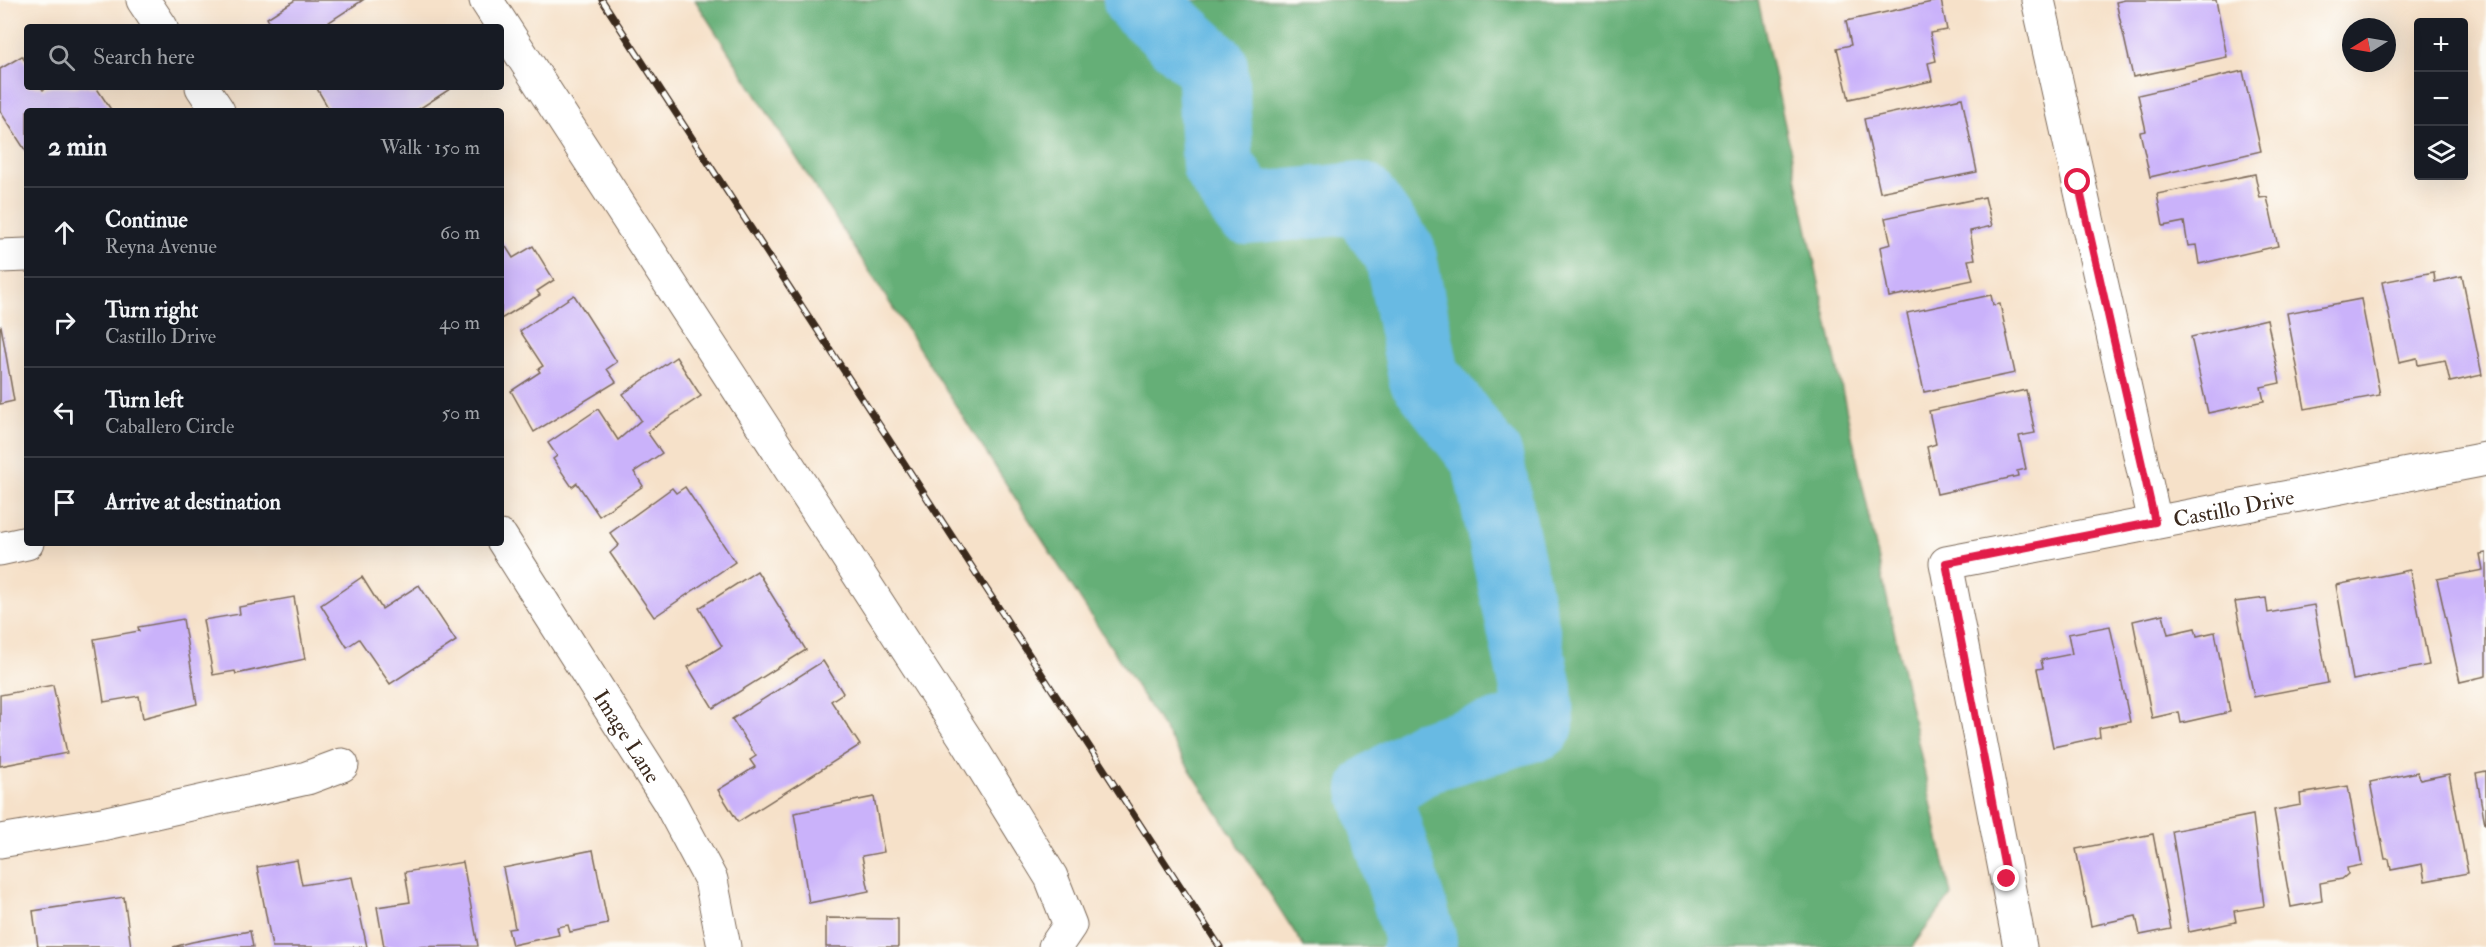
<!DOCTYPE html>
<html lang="en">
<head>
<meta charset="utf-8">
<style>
	body { margin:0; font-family:"IM FELL Double Pica",serif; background:#242831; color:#f1f3f6 }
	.controls { position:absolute; right:18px; top:18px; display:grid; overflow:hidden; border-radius:6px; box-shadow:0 6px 24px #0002 }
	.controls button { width:54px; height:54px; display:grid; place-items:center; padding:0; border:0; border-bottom:2px solid #363941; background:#171b24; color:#f1f3f6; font:30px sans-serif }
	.compass { position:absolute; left:2342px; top:18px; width:54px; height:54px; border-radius:50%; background:#171b24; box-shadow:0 6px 24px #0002; rotate:259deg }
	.stop { position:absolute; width:18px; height:18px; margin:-14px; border:4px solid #e11d48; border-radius:50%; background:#fff }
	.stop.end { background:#e11d48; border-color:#fff; box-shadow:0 2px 6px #0008 }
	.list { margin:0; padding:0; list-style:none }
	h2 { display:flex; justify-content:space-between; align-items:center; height:78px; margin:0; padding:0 24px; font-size:26px }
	h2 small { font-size:20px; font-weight:400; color:#9ea1a6 }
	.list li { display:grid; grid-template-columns:39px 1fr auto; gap:18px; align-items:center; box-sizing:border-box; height:90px; padding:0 24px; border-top:2px solid #363941 }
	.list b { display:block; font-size:22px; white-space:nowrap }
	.list p { margin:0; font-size:20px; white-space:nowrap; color:#9ea1a6 }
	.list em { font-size:20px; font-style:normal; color:#9ea1a6 }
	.icon { flex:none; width:33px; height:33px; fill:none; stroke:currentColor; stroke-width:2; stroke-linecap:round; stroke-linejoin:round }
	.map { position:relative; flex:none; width:2486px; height:947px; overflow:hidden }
	.search { position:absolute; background:#171b24; box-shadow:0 6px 24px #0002; left:24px; top:24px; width:480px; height:66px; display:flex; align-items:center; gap:15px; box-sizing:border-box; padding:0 21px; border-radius:6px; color:#9ea1a6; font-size:22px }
	.panel { position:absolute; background:#171b24; box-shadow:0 6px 24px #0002; left:24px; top:108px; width:480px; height:438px; border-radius:6px }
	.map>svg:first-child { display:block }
	.forest { fill:#65af77; stroke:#506c4a; stroke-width:1.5 }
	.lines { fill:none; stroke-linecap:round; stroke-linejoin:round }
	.river { stroke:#68bae3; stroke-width:72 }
	.building { fill:#cab2fa }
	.minor-casing { stroke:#7c6a5a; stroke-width:35 }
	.minor { stroke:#fff; stroke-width:33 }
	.rail-casing { stroke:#3b2a1e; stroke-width:7 }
	.rail { stroke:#fdfcf7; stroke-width:4.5; stroke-dasharray:14; stroke-linecap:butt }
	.route { stroke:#e11d48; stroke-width:8 }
	.labels { text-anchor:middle; stroke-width:6; stroke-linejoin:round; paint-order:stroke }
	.street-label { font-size:22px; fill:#3b2a1e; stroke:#fdfcf7 }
</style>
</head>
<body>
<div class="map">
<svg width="2486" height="947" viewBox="0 0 2486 947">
	<rect width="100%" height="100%" fill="#fdfcf7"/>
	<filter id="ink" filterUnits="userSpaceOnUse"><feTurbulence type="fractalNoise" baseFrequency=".0167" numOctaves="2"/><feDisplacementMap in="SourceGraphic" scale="12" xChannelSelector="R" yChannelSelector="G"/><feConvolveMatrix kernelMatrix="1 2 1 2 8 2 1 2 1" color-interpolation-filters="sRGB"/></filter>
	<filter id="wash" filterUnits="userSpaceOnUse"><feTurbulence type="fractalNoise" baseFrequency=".008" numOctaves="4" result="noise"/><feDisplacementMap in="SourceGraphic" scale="24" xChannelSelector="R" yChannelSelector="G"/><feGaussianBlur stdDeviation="1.35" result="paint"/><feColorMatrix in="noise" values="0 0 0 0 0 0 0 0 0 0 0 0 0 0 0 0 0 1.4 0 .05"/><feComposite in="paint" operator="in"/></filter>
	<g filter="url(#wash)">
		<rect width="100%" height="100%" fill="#f6e1c9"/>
		<polygon class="forest" points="695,0 1758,0 1951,895 1912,947 1304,947"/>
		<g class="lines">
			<polyline class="river" points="1139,0 1212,66 1218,165 1247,209 1360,198 1400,253 1424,376 1487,458 1536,688 1538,724 1425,757 1374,790 1421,941 1418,947"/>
		</g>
		<g id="blocks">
			<g class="building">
				<polygon points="295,0 363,0 326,24 329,27 272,27 267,18"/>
				<polygon points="1941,0 1947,30 1930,33 1936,61 1928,63 1932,81 1849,99 1837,48 1851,45 1846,21"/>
				<polygon points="2125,0 2216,0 2227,57 2133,77 2116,2"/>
				<polygon points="22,56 27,64 27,87 41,87 43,90 47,87 96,87 112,111 27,111 27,153 0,111 0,69"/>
				<polygon points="2243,71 2261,151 2150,177 2140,132 2146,131 2138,95"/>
				<polygon points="316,87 453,87 416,111 330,111"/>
				<polygon points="1962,98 1977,172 1880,192 1864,119"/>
				<polygon points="2255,174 2260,198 2267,197 2278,246 2199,264 2196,245 2188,246 2184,222 2163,226 2157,194"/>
				<polygon points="1985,197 1992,226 1970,231 1975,259 1968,260 1973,280 1889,297 1880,247 1891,244 1885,218"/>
				<polygon points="501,239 513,258 533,246 554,280 537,291 540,295 501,319"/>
				<polygon points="2434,272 2435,282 2462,276 2482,375 2450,382 2445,360 2418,365 2417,358 2399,362 2382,282"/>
				<polygon points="574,295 617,362 607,369 616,382 534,432 511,391 540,372 538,369 543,366 520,331"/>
				<polygon points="1991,295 1993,305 2000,304 2015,373 1924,392 1907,313"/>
				<polygon points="2361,299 2380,395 2305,409 2287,313"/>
				<polygon points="2267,319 2280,383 2261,387 2264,401 2208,413 2191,337"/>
				<polygon points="1,326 14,401 0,404 0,327"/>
				<polygon points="676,357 701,396 647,432 662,453 634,472 643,486 599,516 577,483 572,487 553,459 557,456 548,443 598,409 618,440 641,420 623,394"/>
				<polygon points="2026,390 2035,433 2019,436 2026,469 2017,471 2018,476 1937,494 1927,447 1936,444 1929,411"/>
				<polygon points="685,487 735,562 654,617 610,553 619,545 610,533 672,488 676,493"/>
				<polygon points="2486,553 2486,676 2460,682 2437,579 2483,570 2480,554"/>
				<polygon points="2410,570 2429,665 2353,680 2336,585"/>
				<polygon points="757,571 806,650 713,708 688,667 722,646 699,608"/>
				<polygon points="362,577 382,609 419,585 456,641 390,684 359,639 347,647 321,605"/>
				<polygon points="294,597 305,659 236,674 235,671 213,675 203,620 240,614 239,607"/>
				<polygon points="2266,598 2268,613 2314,605 2328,683 2254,697 2235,602"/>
				<polygon points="2163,614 2168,634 2195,628 2197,636 2215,632 2230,712 2181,723 2179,712 2152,718 2133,621"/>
				<polygon points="183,619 197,704 143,718 139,696 104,702 94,639 139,631 138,627"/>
				<polygon points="2110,626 2130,722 2099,728 2100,737 2053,747 2037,669 2043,668 2041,660 2072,654 2068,634"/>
				<polygon points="823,661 843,693 831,701 860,745 738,822 718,790 755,767 750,760 756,756 732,719"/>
				<polygon points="53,685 67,753 0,766 0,695"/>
				<polygon points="2486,771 2486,824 2485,824 2476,773"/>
				<polygon points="2418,772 2420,780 2449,774 2468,873 2425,881 2422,864 2391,870 2389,859 2385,859 2370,782"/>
				<polygon points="2348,786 2362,865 2347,868 2348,874 2342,879 2320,883 2322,901 2291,907 2274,810 2301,805 2300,794"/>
				<polygon points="874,797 884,852 862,856 869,891 809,903 794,813"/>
				<polygon points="2253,815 2264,906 2234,911 2236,922 2189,932 2172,831"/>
				<polygon points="2153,834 2171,929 2140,935 2136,916 2091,926 2076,849"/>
				<polygon points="593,850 608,924 570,932 568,925 557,927 559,935 512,945 508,929 515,928 503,868"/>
				<polygon points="297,860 302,885 352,877 367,947 272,947 257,867"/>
				<polygon points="463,862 478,946 384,947 377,907 410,902 405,872"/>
				<polygon points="124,897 131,947 38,947 33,911"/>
				<polygon points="826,918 898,919 898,947 826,947"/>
				<polygon points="250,931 253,947 173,947 192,942"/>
			</g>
		</g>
	</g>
	<g filter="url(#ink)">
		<use href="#blocks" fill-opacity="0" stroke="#7c6a5a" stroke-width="1.5"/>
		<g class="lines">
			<defs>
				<g id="minor">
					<polyline points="143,0 161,27"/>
					<polyline points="486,0 967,741 1051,877 1070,925 1055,947"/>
					<polyline points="2038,0 2155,522"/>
					<polyline points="202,87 218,111"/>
					<polyline points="0,256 27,255"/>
					<path id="s1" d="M501,537L670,803L711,880L724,947"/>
					<polyline points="0,549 27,543"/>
					<polyline points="0,841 102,824 307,778 342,765"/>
					<path id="s2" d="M2020,947L1946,563L2486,459"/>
				</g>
			</defs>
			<use href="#minor" class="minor-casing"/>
			<use href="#minor" class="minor"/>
			<defs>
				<polyline id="rail" points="602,0 1220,947"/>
			</defs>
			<use href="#rail" class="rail-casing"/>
			<use href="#rail" class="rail"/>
		</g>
	</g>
	<g class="lines" filter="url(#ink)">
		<polyline class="route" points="2007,879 1946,563 2155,522 2078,182"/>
	</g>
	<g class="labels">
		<g class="street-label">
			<text dy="8" stroke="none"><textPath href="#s2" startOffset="684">Castillo Drive</textPath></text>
			<text dy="8" stroke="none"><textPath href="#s1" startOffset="236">Image Lane</textPath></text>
		</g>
	</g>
</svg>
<div class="controls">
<button>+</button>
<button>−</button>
<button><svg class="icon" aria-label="layers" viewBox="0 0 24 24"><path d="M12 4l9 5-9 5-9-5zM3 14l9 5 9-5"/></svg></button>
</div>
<svg class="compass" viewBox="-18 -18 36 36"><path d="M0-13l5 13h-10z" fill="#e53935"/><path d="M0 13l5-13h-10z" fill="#9ea1a6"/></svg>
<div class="stop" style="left:2078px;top:182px"></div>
<div class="stop end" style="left:2007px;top:879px"></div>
<div class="search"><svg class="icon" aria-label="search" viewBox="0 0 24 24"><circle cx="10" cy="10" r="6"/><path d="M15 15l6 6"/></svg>Search here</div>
<section class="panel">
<h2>2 min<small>Walk · 150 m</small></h2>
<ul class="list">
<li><svg class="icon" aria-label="ahead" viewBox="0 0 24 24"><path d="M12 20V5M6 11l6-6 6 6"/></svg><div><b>Continue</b><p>Reyna Avenue</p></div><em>60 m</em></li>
<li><svg class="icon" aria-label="right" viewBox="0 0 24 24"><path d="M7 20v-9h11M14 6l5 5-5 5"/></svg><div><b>Turn right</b><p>Castillo Drive</p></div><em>40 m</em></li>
<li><svg class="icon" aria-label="left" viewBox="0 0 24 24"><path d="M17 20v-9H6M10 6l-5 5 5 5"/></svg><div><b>Turn left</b><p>Caballero Circle</p></div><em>50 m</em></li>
<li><svg class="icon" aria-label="arrive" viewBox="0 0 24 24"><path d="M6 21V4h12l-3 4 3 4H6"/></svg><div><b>Arrive at destination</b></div></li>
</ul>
</section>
</div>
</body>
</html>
